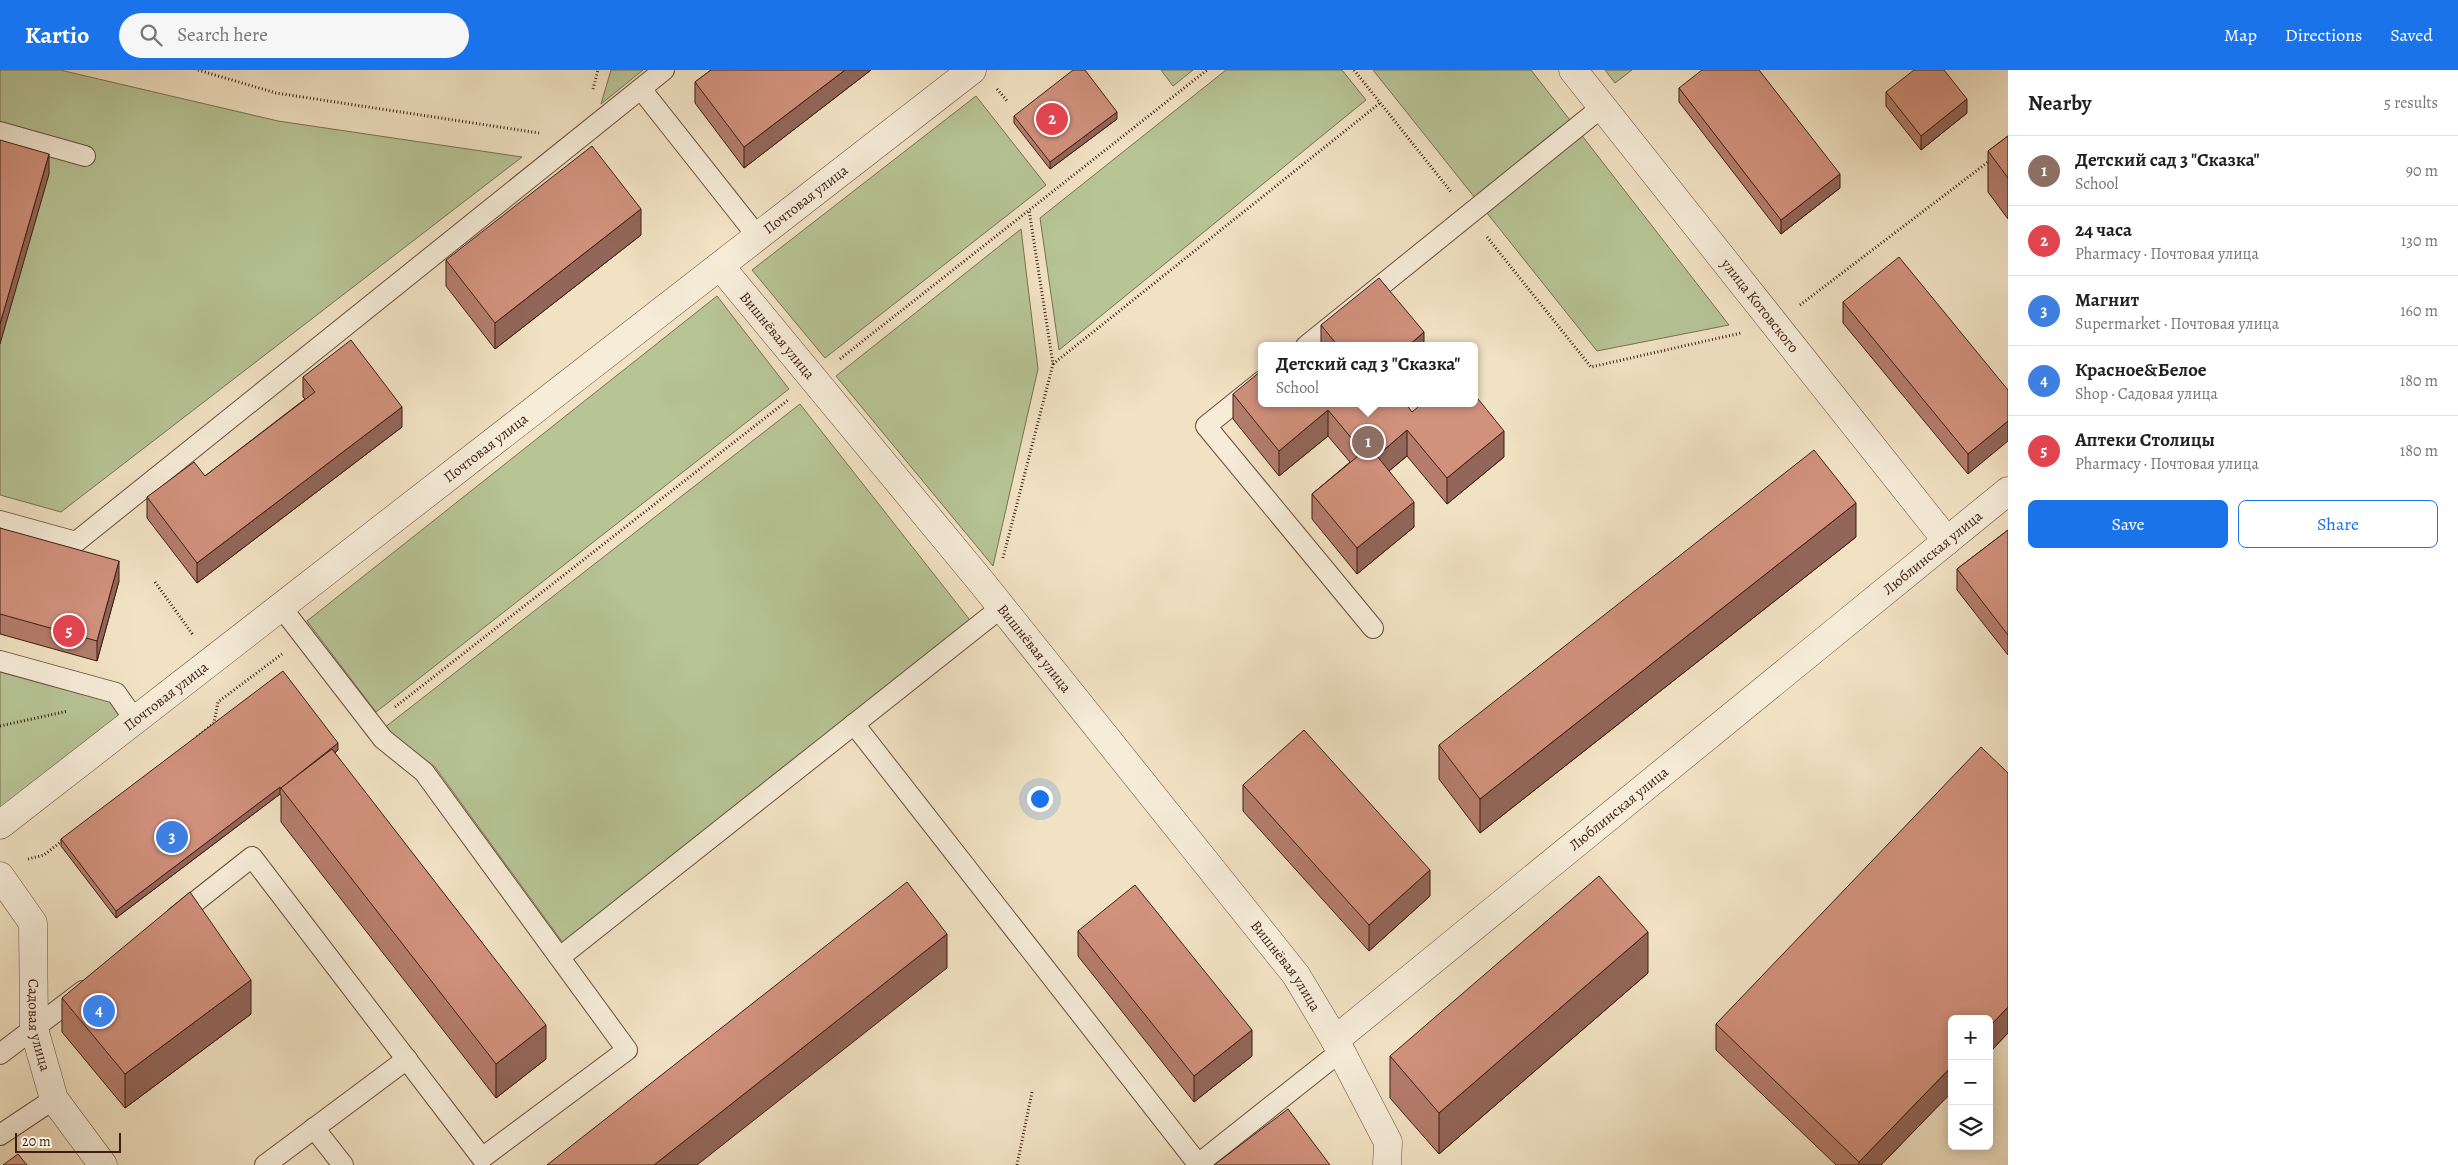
<!DOCTYPE html>
<html lang="en">
<head>
<meta charset="utf-8">
<style>
	body { margin:0; font-family:Alegreya,serif; background:#f6f6f6; color:#222 }
	.controls { position:absolute; right:15px; bottom:15px; display:grid; overflow:hidden; border-radius:8px; box-shadow:0 2px 12px #0003 }
	.controls button { width:45px; height:45px; display:grid; place-items:center; padding:0; border:0; border-bottom:1px solid #e0e0e0; background:#fff; color:#222; font:25px sans-serif }
	.scale { position:absolute; left:15px; bottom:12px; width:106px; box-sizing:border-box; padding-left:5px; border:2px solid #3e1d10; border-top:0; font-size:14px; line-height:18px; white-space:nowrap; color:#3e1d10; -webkit-text-stroke:4px #f6ecd8; paint-order:stroke }
	.you { position:absolute; left:1039px; top:728px; width:18px; height:18px; margin:-12px; border:4px solid #fff; border-radius:50%; background:#1a73e8; box-shadow:0 0 0 8px #1a73e833 }
	.badge { display:grid; place-items:center; width:32px; height:32px; border-radius:50%; background:#1a73e8; color:#fff; font-size:16px; font-weight:700 }
	.pin { position:absolute; translate:-50% -50%; border:2px solid #fff; box-shadow:0 1px 5px #0006 }
	.popup { position:absolute; left:1258px; top:272px; width:220px; height:65px; box-sizing:border-box; display:grid; place-content:center; border-radius:8px; background:#fff; filter:drop-shadow(0 1px 4px #0005); font-size:16px; white-space:nowrap; color:#767676 }
	.popup b { font-size:19px; color:#222 }
	.popup::after { content:''; position:absolute; left:50%; top:100%; margin-left:-10px; border:10px solid transparent; border-top-color:#fff }
	.list { margin:0; padding:0; list-style:none }
	h2 { display:flex; justify-content:space-between; align-items:center; height:65px; margin:0; padding:0 20px; font-size:21px }
	h2 small { font-size:16px; font-weight:400; color:#767676 }
	.list li { display:grid; grid-template-columns:32px 1fr auto; gap:15px; align-items:center; box-sizing:border-box; height:70px; padding:0 20px; border-top:1px solid #e0e0e0 }
	.list b { display:block; font-size:19px; white-space:nowrap }
	.list p { margin:0; font-size:16px; white-space:nowrap; color:#767676 }
	.list em { font-size:16px; font-style:normal; color:#767676 }
	.actions { display:flex; gap:10px; padding:15px 20px }
	.actions a { flex:1; padding:11px 0; border:1px solid #1a73e8; border-radius:8px; text-align:center; font-size:18px; color:#1a73e8 }
	.actions .main { background:#1a73e8; color:#fff }
	.icon { flex:none; width:28px; height:28px; fill:none; stroke:currentColor; stroke-width:2; stroke-linecap:round; stroke-linejoin:round }
	.map { position:relative; flex:none; width:2008px; height:1095px; overflow:hidden }
	header { display:flex; align-items:center; gap:30px; box-sizing:border-box; height:70px; padding:0 25px; background:#1a73e8; color:#fff }
	header strong { font-size:24px }
	nav { display:flex; gap:28px; margin-inline-start:auto; font-size:18px }
	.search { width:350px; height:45px; background:#f6f6f6; display:flex; align-items:center; gap:12px; box-sizing:border-box; padding:0 18px; border-radius:28px; color:#767676; font-size:19px }
	main { display:flex }
	aside { flex:1; background:#fff }
	.map>svg:first-child { display:block }
	.grass { fill:#b7c496; stroke:#7a7053 }
	.lines { fill:none; stroke-linecap:round; stroke-linejoin:round }
	.service-casing { stroke:#6b4e3d; stroke-width:22 }
	.minor-casing { stroke:#6b4e3d; stroke-width:29 }
	.path { stroke:#3e1d10; stroke-width:3; stroke-dasharray:1 2.5; stroke-linecap:butt }
	.service { stroke:#f6ecd8; stroke-width:20 }
	.minor { stroke:#f6ecd8; stroke-width:28 }
	.wall { fill:#b47d6c; stroke:#3e1d10 }
	.shaded-wall { fill:#926658; stroke:#3e1d10 }
	.building { fill:#d1917d; stroke:#3e1d10 }
	.labels { text-anchor:middle; stroke-width:5; stroke-linejoin:round; paint-order:stroke }
	.street-label { font-size:15px; fill:#3e1d10; stroke:#f6ecd8 }
</style>
</head>
<body>
<header>
<strong>Kartio</strong>
<div class="search"><svg class="icon" aria-label="search" viewBox="0 0 24 24"><circle cx="10" cy="10" r="6"/><path d="M15 15l6 6"/></svg>Search here</div>
<nav><a>Map</a><a>Directions</a><a>Saved</a></nav>
</header>
<main>
<div class="map">
<svg width="2008" height="1095" viewBox="0 0 2008 1095">
	<rect width="100%" height="100%" fill="#f1e2c3"/>
	<filter id="stains"><feTurbulence type="fractalNoise" baseFrequency=".004" numOctaves="4"/><feColorMatrix values="0 0 0 0 .2 0 0 0 0 .09 0 0 0 0 .02 0 0 0 .5 -.17"/></filter>
	<radialGradient id="worn" r=".72"><stop offset=".6" stop-color="#630" stop-opacity="0"/><stop offset="1" stop-color="#630" stop-opacity=".3"/></radialGradient>
	<g class="grass">
		<polygon points="0,0 60,0 278,51 522,87 61,442 0,425"/>
		<polygon points="611,0 643,0 601,34"/>
		<polygon points="1161,0 1193,0 1173,16"/>
		<polygon points="1226,0 1342,0 1366,30 1059,280 1040,148"/>
		<polygon points="1373,0 1531,0 1729,255 1597,281"/>
		<polygon points="1605,0 1632,0 1615,13"/>
		<polygon points="976,26 1046,115 825,288 752,200"/>
		<polygon points="1021,159 1038,299 993,496 836,306"/>
		<polygon points="717,226 789,319 376,642 307,551"/>
		<polygon points="800,334 973,554 563,873 435,697 384,658"/>
		<polygon points="0,601 109,631 120,647 0,740"/>
	</g>
	<g class="lines">
		<defs>
			<g id="service">
				<polyline points="641,19 758,167"/>
				<polyline points="0,62 85,86"/>
				<polyline points="1306,276 1602,37"/>
				<polyline points="1262,311 1206,356 1373,558"/>
				<polyline points="0,451 76,472 664,0"/>
				<polyline points="0,591 116,623 135,650"/>
				<polyline points="854,654 1198,1094"/>
				<polyline points="176,847 252,787 482,1088 627,980 424,702 383,669 281,537"/>
				<polyline points="560,887 1002,537"/>
				<polyline points="0,984 83,921"/>
				<polyline points="314,1058 343,1095"/>
				<polyline points="0,1065 54,1029"/>
				<polyline points="265,1095 407,989"/>
				<polyline points="1197,1095 1341,981"/>
			</g>
			<g id="minor">
				<path id="s1" d="M1573,0L1947,471"/>
				<path id="s2" d="M720,196L983,514L1296,905L1335,970"/>
				<path id="s3" d="M0,755L972,0"/>
				<path id="s4" d="M0,806L33,853L34,959L54,1029L103,1095"/>
				<path id="s5" d="M1387,1095L1388,1072L1335,970L2008,421"/>
			</g>
		</defs>
		<use href="#service" class="service-casing"/>
		<use href="#minor" class="minor-casing"/>
		<g class="path">
			<polyline points="198,0 276,23 539,63"/>
			<polyline points="1354,0 1452,123"/>
			<polyline points="593,19 598,0"/>
			<polyline points="997,19 1008,32"/>
			<polyline points="1487,167 1591,297 1741,263"/>
			<polyline points="1800,235 1992,89"/>
			<polyline points="840,289 1207,0"/>
			<polyline points="1053,294 1380,33"/>
			<polyline points="1003,488 1053,294 1029,140"/>
			<polyline points="155,512 193,565"/>
			<polyline points="395,637 788,330"/>
			<polyline points="0,656 68,641"/>
			<polyline points="197,667 214,653 218,632 282,584"/>
			<polyline points="28,789 44,785 63,770"/>
			<polyline points="1017,1095 1032,1022"/>
		</g>
		<use href="#service" class="service"/>
		<use href="#minor" class="minor"/>
	</g>
	<g class="wall">
		<polygon points="711,0 871,0 744,98 695,33 695,12"/>
		<polygon points="1679,18 1840,118 1781,164 1679,32"/>
		<polygon points="1886,22 1967,43 1921,80 1886,36"/>
		<polygon points="1014,46 1117,49 1050,99 1014,53"/>
		<polygon points="2008,66 2008,149 1988,122 1988,81"/>
		<polygon points="641,165 495,279 446,216 446,190"/>
		<polygon points="1843,232 2008,320 1968,404 1843,253"/>
		<polygon points="1321,255 1424,276 1321,276"/>
		<polygon points="303,307 402,357 197,513 147,448 147,427 205,406 305,329 303,327"/>
		<polygon points="1233,324 1262,333 1412,342 1504,387 1447,434 1407,386 1389,401 1414,457 1357,504 1312,449 1312,424 1350,392 1328,366 1279,406 1233,349"/>
		<polygon points="0,458 119,511 97,591 0,564"/>
		<polygon points="2008,460 2008,585 1957,520 1957,499"/>
		<polygon points="1856,467 1480,763 1439,709 1439,675"/>
		<polygon points="338,680 335,683 546,989 496,1028 281,752 281,726 280,724 116,848 61,776 61,769"/>
		<polygon points="2008,703 2008,963 1881,1095 1836,1095 1716,980 1716,954"/>
		<polygon points="1243,715 1430,826 1369,881 1243,741"/>
		<polygon points="1078,861 1252,986 1194,1032 1078,886"/>
		<polygon points="1648,903 1439,1084 1390,1028 1390,986"/>
		<polygon points="62,928 251,944 125,1038 62,962"/>
	</g>
	<g class="shaded-wall">
		<polygon points="845,0 871,0 744,98 744,77"/>
		<polygon points="1967,29 1967,43 1921,80 1921,66"/>
		<polygon points="1117,42 1117,49 1050,99 1050,92"/>
		<polygon points="49,84 49,104 0,274 0,254"/>
		<polygon points="1840,104 1840,118 1781,164 1781,150"/>
		<polygon points="641,139 641,165 495,279 495,253"/>
		<polygon points="1424,262 1424,276 1408,276"/>
		<polygon points="402,337 402,357 197,513 197,493"/>
		<polygon points="1328,340 1328,366 1279,406 1279,381"/>
		<polygon points="2008,351 2008,371 1968,404 1968,384"/>
		<polygon points="1407,360 1407,386 1377,411 1377,386"/>
		<polygon points="1504,361 1504,387 1447,434 1447,408"/>
		<polygon points="1414,432 1414,457 1357,504 1357,478"/>
		<polygon points="1856,433 1856,467 1480,763 1480,729"/>
		<polygon points="119,491 119,511 97,591 97,571"/>
		<polygon points="338,673 338,680 309,702 309,695"/>
		<polygon points="280,717 280,724 116,848 116,841"/>
		<polygon points="1430,800 1430,826 1369,881 1369,855"/>
		<polygon points="1648,862 1648,903 1439,1084 1439,1043"/>
		<polygon points="947,864 947,898 697,1095 654,1095"/>
		<polygon points="251,910 251,944 125,1038 125,1004"/>
		<polygon points="2008,937 2008,963 1989,983 1989,957"/>
		<polygon points="546,955 546,989 496,1028 496,994"/>
		<polygon points="1252,960 1252,986 1194,1032 1194,1006"/>
		<polygon points="1952,996 1952,1022 1881,1095 1859,1095 1859,1092"/>
	</g>
	<g class="building">
		<polygon points="711,0 845,0 744,77 695,12"/>
		<polygon points="1073,0 1085,0 1117,42 1050,92 1014,46"/>
		<polygon points="1702,0 1759,0 1840,104 1781,150 1679,18"/>
		<polygon points="1914,0 1944,0 1967,29 1921,66 1886,22"/>
		<polygon points="2008,66 2008,108 1988,81"/>
		<polygon points="0,70 49,84 0,254"/>
		<polygon points="592,76 641,139 495,253 446,190"/>
		<polygon points="1899,187 2008,320 2008,351 1968,384 1843,232"/>
		<polygon points="1379,208 1424,262 1408,276 1338,276 1321,255"/>
		<polygon points="351,270 402,337 197,493 147,427 194,392 205,406 315,322 303,307"/>
		<polygon points="1262,300 1262,333 1405,333 1412,342 1423,333 1474,333 1474,324 1504,361 1447,408 1407,360 1377,386 1414,432 1357,478 1312,424 1363,382 1328,340 1279,381 1233,324"/>
		<polygon points="1814,380 1856,433 1480,729 1439,675"/>
		<polygon points="0,458 119,491 97,571 0,544"/>
		<polygon points="2008,460 2008,565 1957,499"/>
		<polygon points="283,601 338,673 281,718 281,719 280,717 116,841 61,769"/>
		<polygon points="1304,660 1430,800 1369,855 1243,715"/>
		<polygon points="1981,677 2008,703 2008,937 1989,957 1989,949 1952,949 1952,996 1859,1092 1716,954"/>
		<polygon points="332,679 546,955 496,994 281,718"/>
		<polygon points="1599,806 1648,862 1439,1043 1390,986"/>
		<polygon points="907,812 947,864 654,1095 547,1095"/>
		<polygon points="1135,815 1252,960 1194,1006 1078,861"/>
		<polygon points="190,822 251,910 125,1004 62,928"/>
		<polygon points="1288,1039 1330,1095 1214,1095"/>
		<polygon points="18,1084 27,1095 3,1095"/>
	</g>
	<g class="labels">
		<g class="street-label">
			<text dy="5" stroke="none"><textPath href="#s3" startOffset="1020">Почтовая улица</textPath></text>
			<text dy="5" stroke="none"><textPath href="#s1" startOffset="301">улица Котовского</textPath></text>
			<text dy="5" stroke="none"><textPath href="#s2" startOffset="90">Вишнёвая улица</textPath></text>
			<text dy="5" stroke="none"><textPath href="#s3" startOffset="615">Почтовая улица</textPath></text>
			<text dy="5" stroke="none"><textPath href="#s5" startOffset="909">Люблинская улица</textPath></text>
			<text dy="5" stroke="none"><textPath href="#s2" startOffset="495">Вишнёвая улица</textPath></text>
			<text dy="5" stroke="none"><textPath href="#s3" startOffset="210">Почтовая улица</textPath></text>
			<text dy="5" stroke="none"><textPath href="#s5" startOffset="504">Люблинская улица</textPath></text>
			<text dy="5" stroke="none"><textPath href="#s2" startOffset="900">Вишнёвая улица</textPath></text>
			<text dy="5" stroke="none"><textPath href="#s4" startOffset="160">Садовая улица</textPath></text>
		</g>
	</g>
	<rect width="100%" height="100%" filter="url(#stains)"/>
	<rect width="100%" height="100%" fill="url(#worn)"/>
</svg>
<div class="controls">
<button>+</button>
<button>−</button>
<button><svg class="icon" aria-label="layers" viewBox="0 0 24 24"><path d="M12 4l9 5-9 5-9-5zM3 14l9 5 9-5"/></svg></button>
</div>
<div class="scale">20 m</div>
<div class="you"></div>
<div class="pin badge" style="left:1368px;top:372px;background:#8d6e63">1</div>
<div class="popup"><b>Детский сад 3 &quot;Сказка&quot;</b>School</div>
<div class="pin badge" style="left:1052px;top:49px;background:#e0444e">2</div>
<div class="pin badge" style="left:172px;top:767px;background:#3f7fe0">3</div>
<div class="pin badge" style="left:99px;top:941px;background:#3f7fe0">4</div>
<div class="pin badge" style="left:69px;top:561px;background:#e0444e">5</div>
</div>
<aside>
<h2>Nearby<small>5 results</small></h2>
<ul class="list">
<li><span class="badge" style="background:#8d6e63">1</span><div><b>Детский сад 3 &quot;Сказка&quot;</b><p>School</p></div><em>90 m</em></li>
<li><span class="badge" style="background:#e0444e">2</span><div><b>24 часа</b><p>Pharmacy · Почтовая улица</p></div><em>130 m</em></li>
<li><span class="badge" style="background:#3f7fe0">3</span><div><b>Магнит</b><p>Supermarket · Почтовая улица</p></div><em>160 m</em></li>
<li><span class="badge" style="background:#3f7fe0">4</span><div><b>Красное&amp;Белое</b><p>Shop · Садовая улица</p></div><em>180 m</em></li>
<li><span class="badge" style="background:#e0444e">5</span><div><b>Аптеки Столицы</b><p>Pharmacy · Почтовая улица</p></div><em>180 m</em></li>
</ul>
<div class="actions"><a class="main">Save</a><a>Share</a></div>
</aside>
</main>
</body>
</html>
